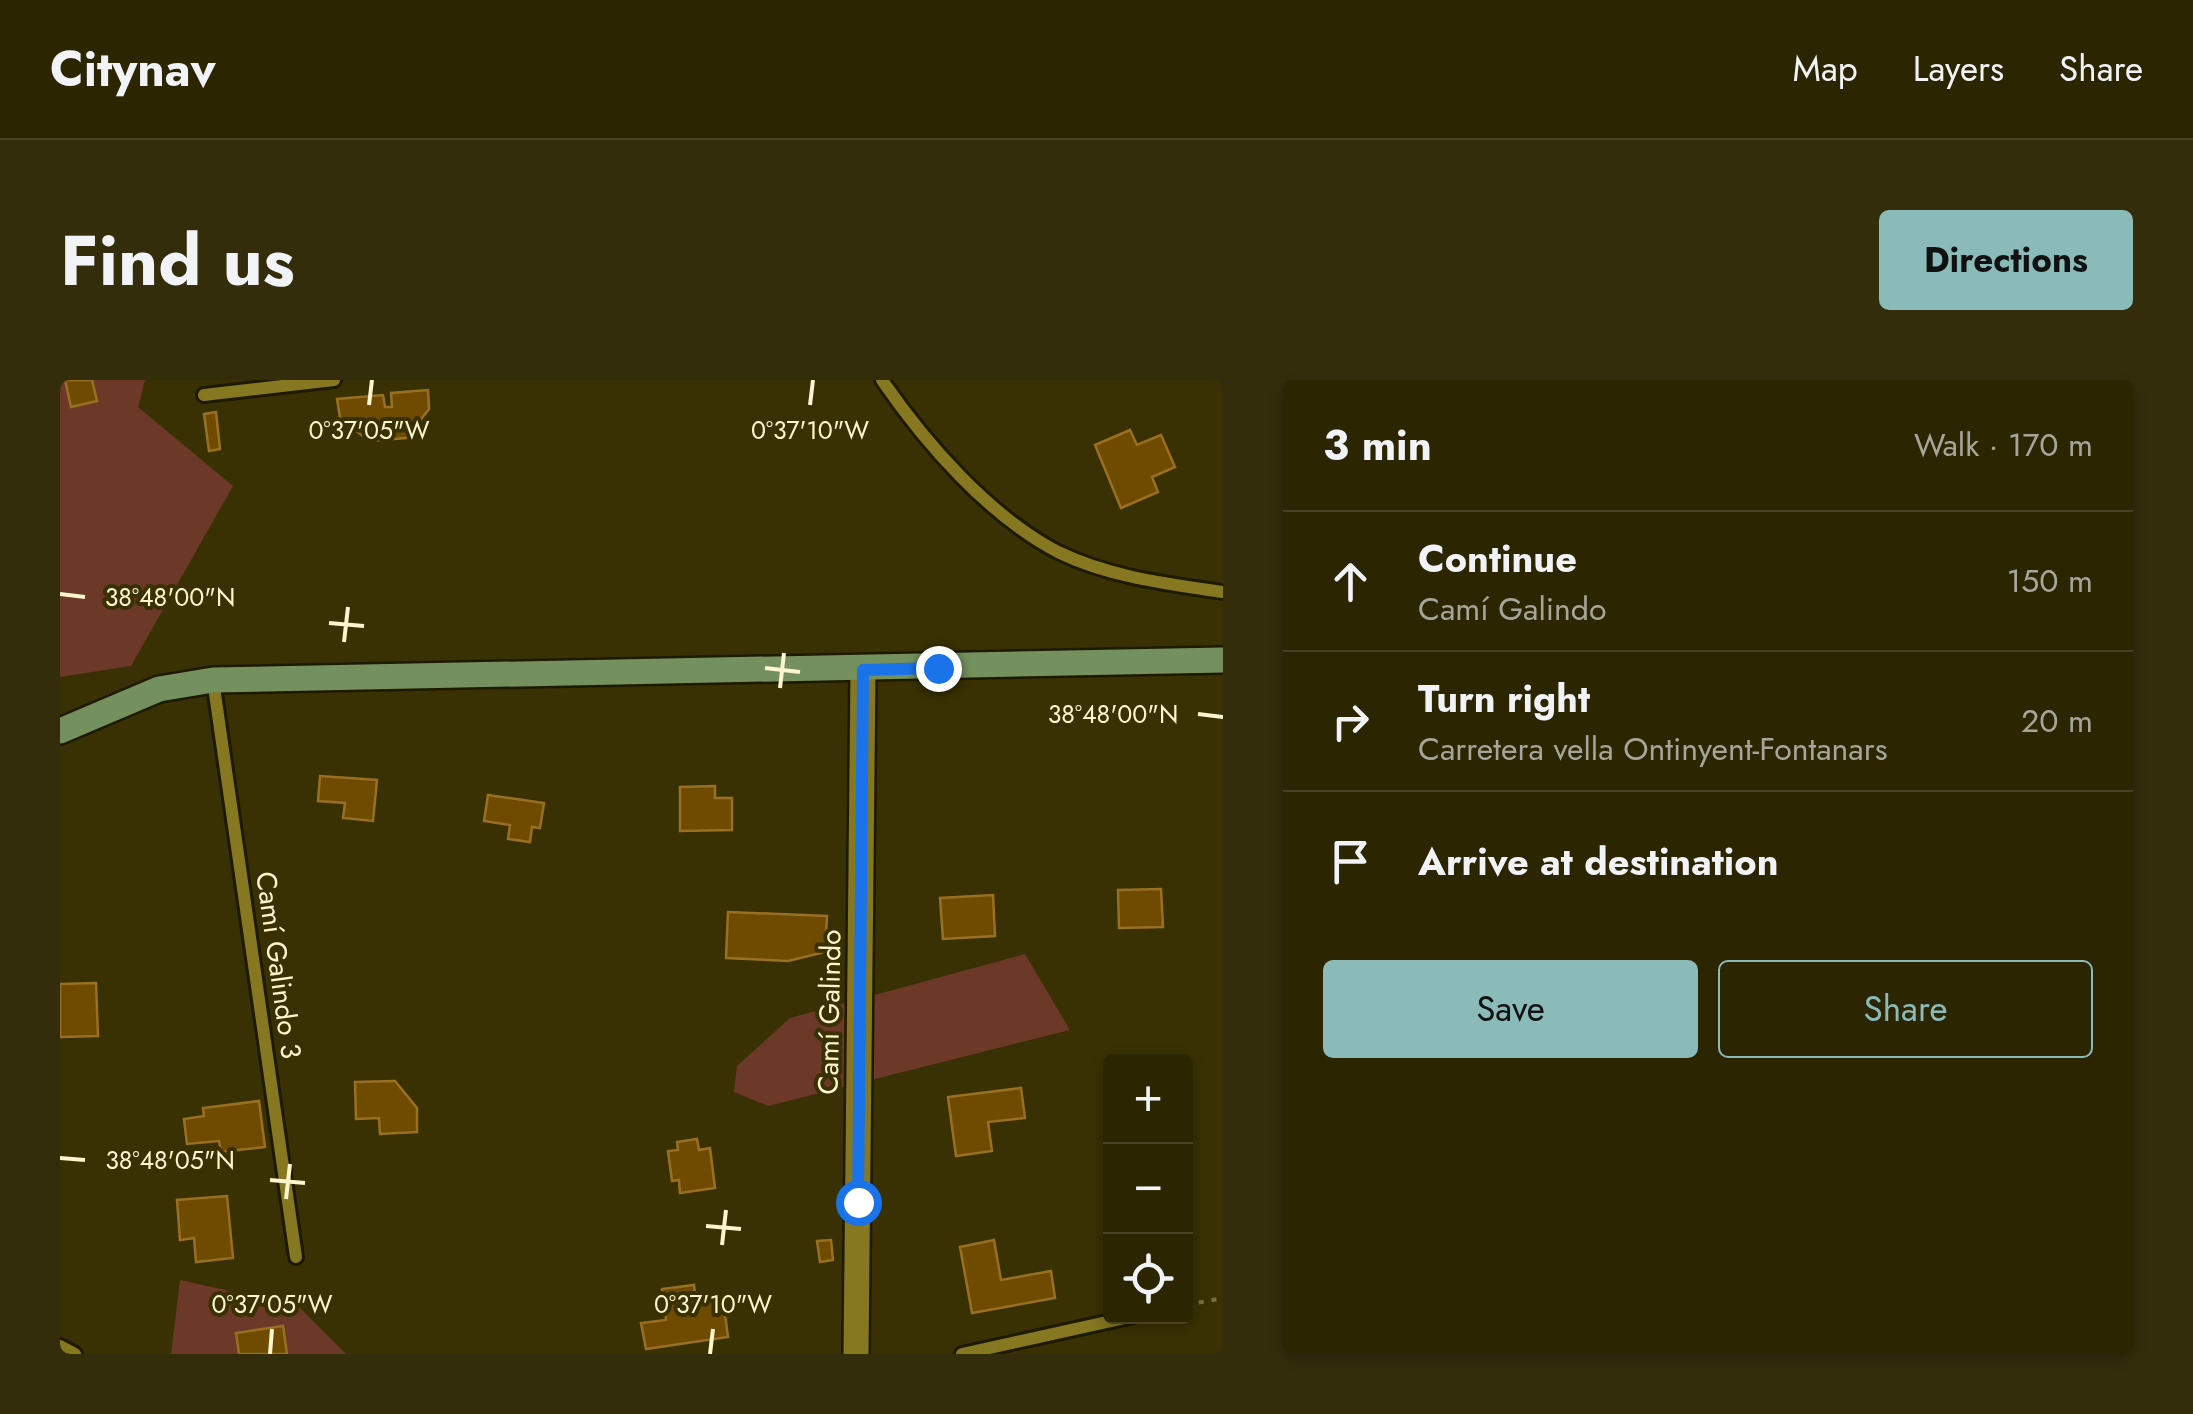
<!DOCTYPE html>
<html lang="en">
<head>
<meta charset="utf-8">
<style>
	body { margin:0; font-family:Jost,sans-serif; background:#332d0c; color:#f1f3f6 }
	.controls { position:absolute; right:30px; bottom:30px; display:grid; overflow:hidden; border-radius:10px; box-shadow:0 5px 15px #0003 }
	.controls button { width:90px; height:90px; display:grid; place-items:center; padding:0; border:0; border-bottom:2px solid #474224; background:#2b2502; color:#f1f3f6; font:50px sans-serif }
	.stop { position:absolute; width:30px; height:30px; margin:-22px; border:8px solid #1a73e8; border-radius:50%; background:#fff }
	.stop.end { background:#1a73e8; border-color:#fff; box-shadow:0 2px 10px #0008 }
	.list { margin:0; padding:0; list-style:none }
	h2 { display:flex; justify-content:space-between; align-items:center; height:130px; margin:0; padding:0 40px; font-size:42px }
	h2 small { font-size:32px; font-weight:400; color:#a6a599 }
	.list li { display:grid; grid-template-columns:65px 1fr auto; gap:30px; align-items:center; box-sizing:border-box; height:140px; padding:0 40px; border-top:2px solid #474224 }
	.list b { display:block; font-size:38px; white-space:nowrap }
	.list p { margin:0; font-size:32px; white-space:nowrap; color:#a6a599 }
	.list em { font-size:32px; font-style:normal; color:#a6a599 }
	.actions { display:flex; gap:20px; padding:30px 40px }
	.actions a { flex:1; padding:22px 0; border:2px solid #8bbbb9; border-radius:10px; text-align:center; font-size:35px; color:#8bbbb9 }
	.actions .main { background:#8bbbb9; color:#111 }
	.icon { flex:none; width:55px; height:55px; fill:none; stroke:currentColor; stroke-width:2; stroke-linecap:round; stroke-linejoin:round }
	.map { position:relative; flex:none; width:1163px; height:974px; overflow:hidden; border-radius:10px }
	header { display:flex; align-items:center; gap:60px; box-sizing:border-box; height:140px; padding:0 50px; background:#2b2502; border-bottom:2px solid #474224 }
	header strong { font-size:48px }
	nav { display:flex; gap:55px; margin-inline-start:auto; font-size:35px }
	.intro { display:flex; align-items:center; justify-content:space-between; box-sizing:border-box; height:240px; padding:0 60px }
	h1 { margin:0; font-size:70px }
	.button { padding:25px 45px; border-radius:10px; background:#8bbbb9; color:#111; font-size:35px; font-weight:700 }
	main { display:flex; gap:60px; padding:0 60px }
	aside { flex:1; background:#2b2502; border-radius:10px; box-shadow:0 5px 15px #0003 }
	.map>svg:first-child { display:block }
	.green { fill:#6c3827 }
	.building { fill:#6e4b00; stroke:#996f23; stroke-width:2.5 }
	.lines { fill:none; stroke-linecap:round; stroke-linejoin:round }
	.lane-casing { stroke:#1e1901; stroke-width:18 }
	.street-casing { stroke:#1e1901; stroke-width:30 }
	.secondary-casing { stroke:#1e1901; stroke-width:30 }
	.path { stroke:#787044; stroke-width:4; stroke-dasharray:5 8; stroke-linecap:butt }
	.lane { stroke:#867721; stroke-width:12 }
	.street { stroke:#867721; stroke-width:25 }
	.secondary { stroke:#74905e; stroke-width:25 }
	.route { stroke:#1a73e8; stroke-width:12 }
	.ticks { fill:none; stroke:#fcf5cd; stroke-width:4 }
	.labels { text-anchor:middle; stroke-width:8; stroke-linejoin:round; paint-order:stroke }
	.street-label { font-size:28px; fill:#fcf5cd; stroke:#393103 }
	.ticks-label { font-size:25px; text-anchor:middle; fill:#fcf5cd; stroke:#393103; stroke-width:8; stroke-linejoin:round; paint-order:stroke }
</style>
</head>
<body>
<header>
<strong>Citynav</strong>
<nav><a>Map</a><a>Layers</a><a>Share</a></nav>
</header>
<div class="intro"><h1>Find us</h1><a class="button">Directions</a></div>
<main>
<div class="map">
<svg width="1163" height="974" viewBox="0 0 1163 974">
	<rect width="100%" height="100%" fill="#393103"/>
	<g class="green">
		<polygon points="0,0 85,0 78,27 173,106 71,286 0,297"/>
		<polygon points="965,574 1010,650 708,726 674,712 677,686 730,638"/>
		<polygon points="120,900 238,926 286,974 111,974"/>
	</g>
	<g class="building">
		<polygon points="5,0 32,0 37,21 11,27"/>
		<polygon points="368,10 369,29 346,58 309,61 280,38 277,19 323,15 325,27 332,27 331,13"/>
		<polygon points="156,32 160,69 149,71 144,34"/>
		<polygon points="1070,50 1077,65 1101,55 1115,87 1092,97 1098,112 1061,128 1035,65"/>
		<polygon points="260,396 317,400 313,441 283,438 285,423 258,421"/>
		<polygon points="655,406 655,418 672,418 672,450 620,451 620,407"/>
		<polygon points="428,415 484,423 480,448 472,447 470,462 448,459 450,445 424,441"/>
		<polygon points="1101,509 1103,547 1059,548 1058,510"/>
		<polygon points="933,515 935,556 883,559 880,518"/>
		<polygon points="668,532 767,536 765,572 728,581 666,578"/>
		<polygon points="36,603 38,656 0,657 0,604"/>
		<polygon points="335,701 357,728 357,752 320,754 319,738 296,739 295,702"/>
		<polygon points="961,708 965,738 928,742 932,771 896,776 888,717"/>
		<polygon points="199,721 205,767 161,772 159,761 127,764 124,739 144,736 143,728"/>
		<polygon points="637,759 639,770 650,768 655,808 620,813 619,800 612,801 608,771 618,770 617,762"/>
		<polygon points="167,816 173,878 136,882 134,858 120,860 117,820"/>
		<polygon points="771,860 773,880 760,882 757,861"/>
		<polygon points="934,860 941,900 991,891 995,918 912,933 900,867"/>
		<polygon points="634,905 636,922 663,919 668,957 586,969 581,943 606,940 602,909"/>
		<polygon points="223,946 227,974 179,974 176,953"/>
	</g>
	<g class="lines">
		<defs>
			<g id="lane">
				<path d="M822,0C866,64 929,136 998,172C1049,197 1108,204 1163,212"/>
				<polyline points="144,15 274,0"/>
				<polyline points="153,300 236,877"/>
				<polyline points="0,966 15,974"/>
				<polyline points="902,974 1074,936"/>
			</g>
			<polyline id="street" points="796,974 803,291"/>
			<polyline id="secondary" points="0,351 99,309 153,300 1163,280"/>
		</defs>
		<use href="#lane" class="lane-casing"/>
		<use href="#street" class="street-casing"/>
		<use href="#secondary" class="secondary-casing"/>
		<polyline class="path" points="1126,925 1163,918"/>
		<use href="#lane" class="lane"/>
		<use href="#street" class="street"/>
		<use href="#secondary" class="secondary"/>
	</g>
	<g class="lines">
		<polyline class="route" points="798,822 803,290 878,288"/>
	</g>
	<path class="ticks" d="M309,25L312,0M750,25L753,0M0,214L25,217M269,243L304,246M284,262L288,227M705,288L740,292M720,308L724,273M1138,334L1163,337M0,778L25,780M210,800L245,803M226,819L230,784M646,846L681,849M662,865L666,830M210,974L212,949M650,974L653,949"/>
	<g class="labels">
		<g class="street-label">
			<text transform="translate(219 585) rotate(82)" y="10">Camí Galindo 3</text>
			<text transform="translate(769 632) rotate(-89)" y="10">Camí Galindo</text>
		</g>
	</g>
	<g class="ticks-label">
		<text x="309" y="59">0°37'05"W</text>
		<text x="750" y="59">0°37'10"W</text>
		<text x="110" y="226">38°48'00"N</text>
		<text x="1053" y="343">38°48'00"N</text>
		<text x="110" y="789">38°48'05"N</text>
		<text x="212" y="933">0°37'05"W</text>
		<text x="653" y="933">0°37'10"W</text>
	</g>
</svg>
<div class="controls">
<button>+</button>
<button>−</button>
<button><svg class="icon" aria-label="locate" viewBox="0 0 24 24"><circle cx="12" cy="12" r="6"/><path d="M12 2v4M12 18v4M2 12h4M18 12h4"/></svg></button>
</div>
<div class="stop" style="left:798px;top:822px"></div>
<div class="stop end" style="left:878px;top:288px"></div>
</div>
<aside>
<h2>3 min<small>Walk · 170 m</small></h2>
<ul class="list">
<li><svg class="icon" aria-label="ahead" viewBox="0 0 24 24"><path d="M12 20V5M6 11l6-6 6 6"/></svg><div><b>Continue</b><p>Camí Galindo</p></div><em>150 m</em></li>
<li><svg class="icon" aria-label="right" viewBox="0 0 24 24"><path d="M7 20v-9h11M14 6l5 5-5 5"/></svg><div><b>Turn right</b><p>Carretera vella Ontinyent-Fontanars</p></div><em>20 m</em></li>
<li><svg class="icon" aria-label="arrive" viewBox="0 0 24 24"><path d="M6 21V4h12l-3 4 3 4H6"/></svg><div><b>Arrive at destination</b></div></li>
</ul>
<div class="actions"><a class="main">Save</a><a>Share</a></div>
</aside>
</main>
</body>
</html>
